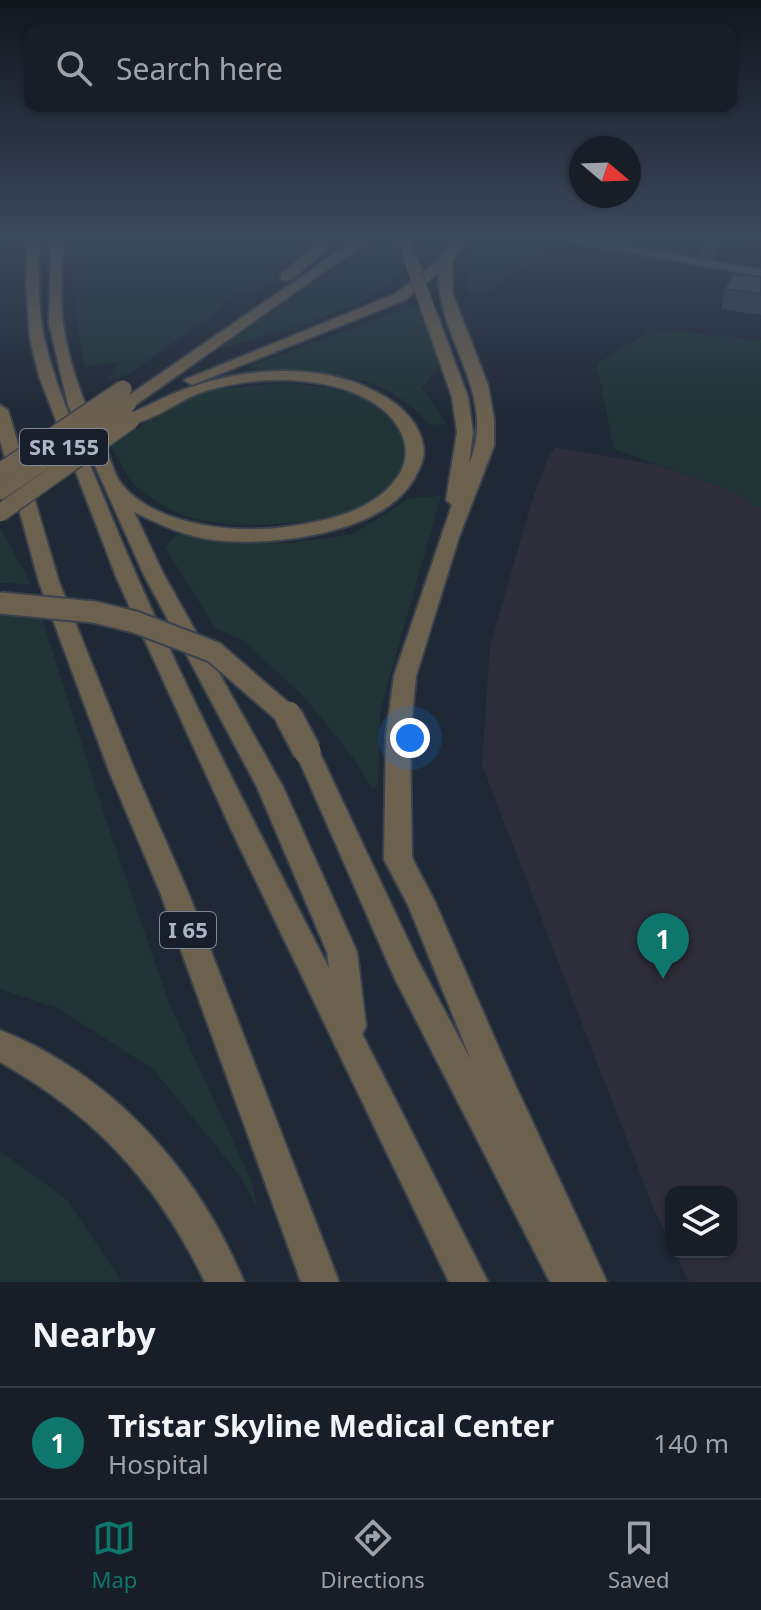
<!DOCTYPE html>
<html lang="en">
<head>
<meta charset="utf-8">
<style>
	body { margin:0; font-family:"Noto Sans",sans-serif; background:#242b34; color:#f1f3f6 }
	.controls { position:absolute; right:24px; bottom:24px; display:grid; overflow:hidden; border-radius:16px; box-shadow:0 2px 6px #0004 }
	.controls button { width:72px; height:72px; display:grid; place-items:center; padding:0; border:0; border-bottom:2px solid #363c45; background:#171e28; color:#f1f3f6; font:40px sans-serif }
	.compass { position:absolute; left:569px; top:136px; width:72px; height:72px; border-radius:50%; background:#171e28; box-shadow:0 2px 6px #0004; rotate:109deg }
	.you { position:absolute; left:410px; top:738px; width:28px; height:28px; margin:-20px; border:6px solid #fff; border-radius:50%; background:#1a73e8; box-shadow:0 0 0 12px #1a73e833 }
	.badge { display:grid; place-items:center; width:52px; height:52px; border-radius:50%; background:#0f766e; color:#fff; font-size:26px; font-weight:700 }
	.pin { position:absolute; translate:-50% -66px; filter:drop-shadow(0 2px 4px #0008) }
	.pin::after { content:''; position:absolute; top:42px; width:28px; height:24px; background:inherit; clip-path:polygon(0 0,100% 0,50% 100%) }
	.list { margin:0; padding:0; list-style:none }
	h2 { display:flex; justify-content:space-between; align-items:center; height:104px; margin:0; padding:0 32px; font-size:34px }
	h2 small { font-size:26px; font-weight:400; color:#9ea2a8 }
	.list li { display:grid; grid-template-columns:52px 1fr auto; gap:24px; align-items:center; box-sizing:border-box; height:112px; padding:0 32px; border-top:2px solid #363c45 }
	.list b { display:block; font-size:30px; white-space:nowrap }
	.list p { margin:0; font-size:26px; white-space:nowrap; color:#9ea2a8 }
	.list em { font-size:26px; font-style:normal; color:#9ea2a8 }
	.icon { flex:none; width:44px; height:44px; fill:none; stroke:currentColor; stroke-width:2; stroke-linecap:round; stroke-linejoin:round }
	.map { position:relative; flex:none; width:761px; height:1282px; overflow:hidden }
	.search { position:absolute; background:#171e28; box-shadow:0 2px 6px #0004; left:24px; right:24px; top:24px; height:88px; display:flex; align-items:center; gap:20px; box-sizing:border-box; padding:0 28px; border-radius:16px; color:#9ea2a8; font-size:30px }
	.sheet { height:216px; background:#171e28 }
	nav { display:flex; justify-content:space-around; align-items:center; box-sizing:border-box; height:112px; border-top:2px solid #363c45; background:#171e28; font-size:22px; color:#9ea2a8 }
	nav a { display:grid; justify-items:center; gap:4px }
	nav .on { color:#0f766e }
	.map>svg:first-child { display:block }
	.medical { fill:#2e2d3a }
	.green { fill:#203436 }
	.lines { fill:none; stroke-linecap:round; stroke-linejoin:round }
	.tertiary-casing { stroke:#4d5561; stroke-width:4 }
	.primary-casing { stroke:#3c434f; stroke-width:4 }
	.motorway-casing { stroke:#3a424d; stroke-width:4 }
	.tertiary { fill:#323a46; fill-rule:evenodd }
	.primary { fill:#505966; fill-rule:evenodd }
	.motorway { fill:#6c614f; fill-rule:evenodd }
	.motorway-bridge-far3-casing { stroke:#3a424d; stroke-width:15; stroke-linecap:butt }
	.motorway-bridge-far2-casing { stroke:#3a424d; stroke-width:20; stroke-linecap:butt }
	.motorway-bridge-far1-casing { stroke:#3a424d; stroke-width:25; stroke-linecap:butt }
	.motorway-bridge-casing { stroke:#3a424d; stroke-width:31; stroke-linecap:butt }
	.motorway-bridge-far3 { stroke:#6c614f; stroke-width:13 }
	.motorway-bridge-far2 { stroke:#6c614f; stroke-width:17 }
	.motorway-bridge-far1 { stroke:#6c614f; stroke-width:21 }
	.motorway-bridge { stroke:#6c614f; stroke-width:27 }
	.wall { fill:#36404d }
	.building { fill:#3f4b5a; stroke:#2c343f; stroke-width:2 }
	.labels { text-anchor:middle; stroke-width:8; stroke-linejoin:round; paint-order:stroke }
	.shield { fill:#181f2a; stroke:#808895; stroke-width:2 }
	.shield-label { font-size:22px; font-weight:bold; fill:#acb5c3 }
</style>
</head>
<body>
<div class="map">
<svg width="761" height="1282" viewBox="0 0 761 1282">
	<rect width="100%" height="100%" fill="#1f2835"/>
	<polygon class="medical" points="555,447 658,465 733,491 761,510 761,1282 689,1282 675,1252 731,1252 731,1192 671,1192 671,1245 653,1207 482,765 490,646 532,501 547,460"/>
	<g class="green">
		<path d="M72,238H316L317,242C299,262 265,296 237,293L216,313L127,375L108,379L118,362L84,367L68,261Z"/>
		<path d="M378,238H396L405,269C375,310 267,334 217,350Z"/>
		<polygon points="411,238 449,238 439,257 422,272"/>
		<polygon points="477,238 527,238 560,245 541,251 486,296 467,292 467,254"/>
		<path d="M419,304L439,368L422,388L447,424L430,425C375,363 321,378 247,367Z"/>
		<polygon points="652,329 761,340 761,510 733,491 614,449 597,364"/>
		<path d="M283,383C324,386 387,392 405,435C411,450 407,468 397,481C362,526 252,530 201,520C179,516 158,504 141,491C128,482 119,459 111,446L184,398L206,390Z"/>
		<polygon points="441,496 380,711 378,784 373,789 352,756 305,698 244,641 215,628 165,547 177,534 233,544 291,543 353,534 410,498"/>
		<polygon points="0,527 31,584 0,583"/>
		<polygon points="0,606 39,609 107,823 169,1003 252,1182 257,1207 238,1173 154,1070 58,1008 0,989"/>
		<polygon points="0,1151 67,1200 122,1282 0,1282"/>
	</g>
	<g class="lines">
		<defs>
			<polygon id="tertiary" points="711,238 719,238 719,243 706,265 700,265"/>
			<polygon id="primary" points="553,238 579,238 761,270 761,276"/>
			<g id="motorway">
				<path d="M27,238H39C39,272 37,308 45,342C58,396 84,449 105,501C170,661 250,815 329,968L327,952L257,787L144,575L68,405L49,323L51,238H63C63,266 59,296 63,323C69,369 88,413 108,455C112,463 115,475 120,482C151,524 229,533 277,528C316,523 366,515 393,483C422,450 397,413 363,397C316,374 245,376 197,394C179,401 142,428 125,423L123,420C129,413 140,409 149,405C218,369 317,354 387,398C403,408 420,425 423,445C426,458 420,467 414,479C383,534 271,547 214,540C186,537 159,524 134,512L164,575L283,787L357,952L366,1026L362,1034L488,1282H449L231,829L117,579L39,376L30,339L26,284Z"/>
				<polygon points="317,238 329,238 324,251 291,280 281,280 281,274 314,247"/>
				<polygon points="358,238 372,238 134,406 122,406 122,400"/>
				<polygon points="397,238 409,238 417,260 415,263 407,263"/>
				<path d="M455,238H467L452,261V292L488,385L494,419V446L459,537L416,676L410,736L412,858L435,902L512,1078L607,1282H550L395,979L295,751L298,745L307,742L316,745L417,959L471,1060L408,905L384,859L386,736L394,676L452,505L446,500L457,432L452,397L421,309L423,306L435,309L468,397L473,432L469,464C499,392 436,340 439,272L405,300L197,383L192,385L184,380L395,294L441,258Z"/>
				<polygon points="0,405 8,410 59,582 135,771 188,892 339,1282 301,1282 160,892 109,771 39,582 0,440"/>
				<path d="M0,1030C113,1075 198,1171 244,1282H205C157,1183 96,1116 0,1062Z"/>
			</g>
		</defs>
		<use href="#tertiary" class="tertiary-casing"/>
		<use href="#primary" class="primary-casing"/>
		<use href="#motorway" class="motorway-casing"/>
		<use href="#tertiary" class="tertiary"/>
		<use href="#primary" class="primary"/>
		<use href="#motorway" class="motorway"/>
		<defs>
			<polyline id="motorway-bridge-far3" points="411,260 428,309"/>
			<g id="motorway-bridge-far2">
				<polyline points="0,472 123,389"/>
				<polyline points="0,491 128,403"/>
				<polyline points="0,513 131,420"/>
			</g>
			<polyline id="motorway-bridge-far1" points="0,603 94,612 135,622 214,652 289,717"/>
			<polyline id="motorway-bridge" points="288,715 307,751"/>
		</defs>
		<use href="#motorway-bridge-far3" class="motorway-bridge-far3-casing"/>
		<use href="#motorway-bridge-far2" class="motorway-bridge-far2-casing"/>
		<use href="#motorway-bridge-far1" class="motorway-bridge-far1-casing"/>
		<use href="#motorway-bridge" class="motorway-bridge-casing"/>
		<use href="#motorway-bridge-far3" class="motorway-bridge-far3"/>
		<use href="#motorway-bridge-far2" class="motorway-bridge-far2"/>
		<use href="#motorway-bridge-far1" class="motorway-bridge-far1"/>
		<use href="#motorway-bridge" class="motorway-bridge"/>
	</g>
	<polygon class="wall" points="761,277 761,315 721,309 725,289"/>
	<polygon class="building" points="733,274 761,277 761,294 725,289"/>
	<linearGradient id="sky" x2="0" y2="1"><stop stop-color="#11161d"/><stop offset="0.57" stop-color="#3c485c"/><stop offset="1" stop-color="#3c485c" stop-opacity="0"/></linearGradient>
	<rect width="761" height="418" fill="url(#sky)"/>
	<g class="labels">
		<g class="shield">
			<rect x="20" y="429" width="88" height="36" rx="6"/>
			<rect x="160" y="912" width="56" height="36" rx="6"/>
		</g>
		<g class="shield-label">
			<text x="64" y="455">SR 155</text>
			<text x="188" y="938">I 65</text>
		</g>
	</g>
</svg>
<div class="controls">
<button><svg class="icon" aria-label="layers" viewBox="0 0 24 24"><path d="M12 4l9 5-9 5-9-5zM3 14l9 5 9-5"/></svg></button>
</div>
<svg class="compass" viewBox="-18 -18 36 36"><path d="M0-13l5 13h-10z" fill="#e53935"/><path d="M0 13l5-13h-10z" fill="#9ea2a8"/></svg>
<div class="you"></div>
<div class="pin badge" style="left:663px;top:979px">1</div>
<div class="search"><svg class="icon" aria-label="search" viewBox="0 0 24 24"><circle cx="10" cy="10" r="6"/><path d="M15 15l6 6"/></svg>Search here</div>
</div>
<section class="sheet">
<h2>Nearby<small></small></h2>
<ul class="list">
<li><span class="badge">1</span><div><b>Tristar Skyline Medical Center</b><p>Hospital</p></div><em>140 m</em></li>
</ul>
</section>
<nav>
<a class="on"><svg class="icon" aria-label="map" viewBox="0 0 24 24"><path d="M3 6l6-2 6 2 6-2v14l-6 2-6-2-6 2zM9 4v14M15 6v14"/></svg>Map</a>
<a><svg class="icon" aria-label="directions" viewBox="0 0 24 24"><path d="M12 3l9 9-9 9-9-9zM9 14v-3h6M13 9l2 2-2 2"/></svg>Directions</a>
<a><svg class="icon" aria-label="saved" viewBox="0 0 24 24"><path d="M7 4h10v16l-5-4-5 4z"/></svg>Saved</a>
</nav>
</body>
</html>
